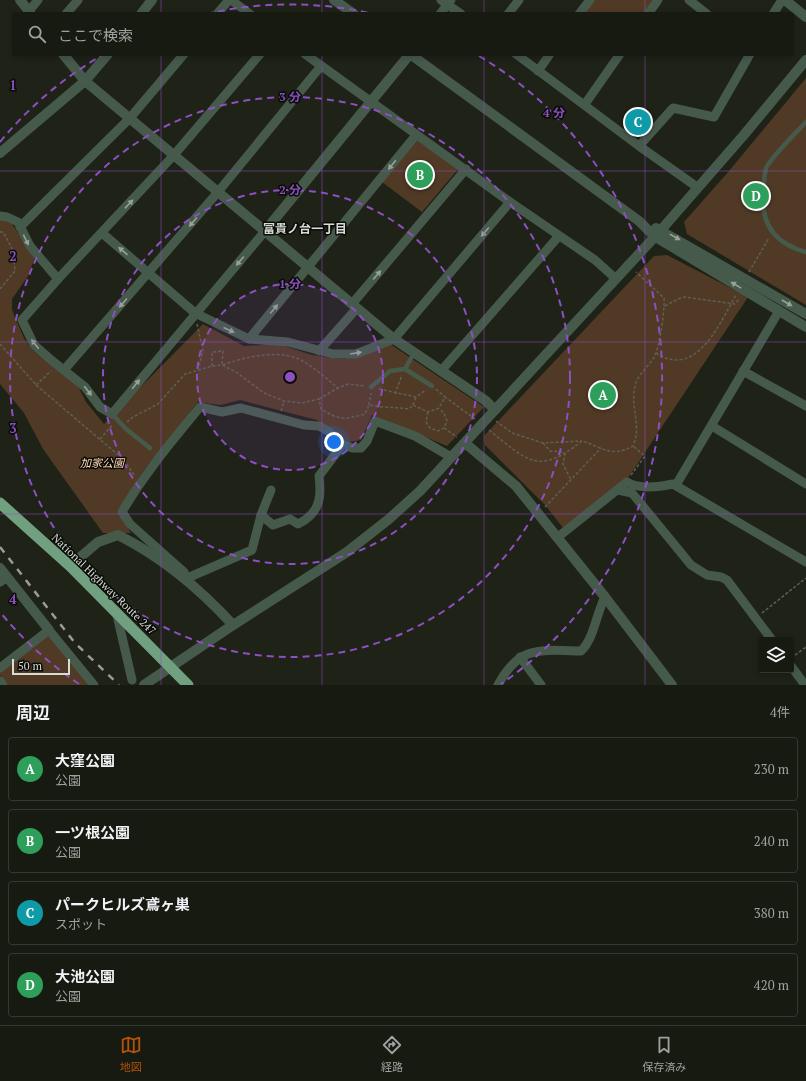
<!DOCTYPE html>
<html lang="ja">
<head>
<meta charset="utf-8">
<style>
	body { margin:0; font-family:"PT Serif","Noto Sans JP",serif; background:#23271f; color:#f1f3f6 }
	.controls { position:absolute; right:12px; bottom:12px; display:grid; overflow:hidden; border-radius:4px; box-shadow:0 2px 6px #0003 }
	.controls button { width:36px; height:36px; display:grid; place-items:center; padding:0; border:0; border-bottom:1px solid #353831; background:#161a11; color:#f1f3f6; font:20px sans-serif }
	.scale { position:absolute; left:12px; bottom:10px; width:58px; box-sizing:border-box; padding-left:4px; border:2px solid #d9dcd4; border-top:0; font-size:11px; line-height:14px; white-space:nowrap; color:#d9dcd4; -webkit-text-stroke:3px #090b07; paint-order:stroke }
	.you { position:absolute; left:334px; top:442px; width:14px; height:14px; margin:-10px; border:3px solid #fff; border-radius:50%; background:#1a73e8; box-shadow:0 0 0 6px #1a73e833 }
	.badge { display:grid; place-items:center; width:26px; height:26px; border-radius:50%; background:#b45309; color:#fff; font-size:13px; font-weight:700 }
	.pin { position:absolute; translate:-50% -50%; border:2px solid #fff; box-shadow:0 1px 4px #0006 }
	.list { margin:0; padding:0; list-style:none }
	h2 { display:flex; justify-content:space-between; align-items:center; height:52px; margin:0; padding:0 16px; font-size:17px }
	h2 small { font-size:13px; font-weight:400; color:#9ea19f }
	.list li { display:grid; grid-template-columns:26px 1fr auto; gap:12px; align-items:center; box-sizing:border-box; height:64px; margin:0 8px 8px; padding:0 8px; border:1px solid #353831; border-radius:4px }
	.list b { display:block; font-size:15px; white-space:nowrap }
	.list p { margin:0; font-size:13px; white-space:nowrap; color:#9ea19f }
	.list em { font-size:13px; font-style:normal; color:#9ea19f }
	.icon { flex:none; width:22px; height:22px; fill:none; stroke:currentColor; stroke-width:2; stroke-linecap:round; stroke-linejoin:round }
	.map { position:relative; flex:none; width:806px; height:685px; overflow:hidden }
	.search { position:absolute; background:#161a11; box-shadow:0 2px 6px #0003; left:12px; right:12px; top:12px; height:44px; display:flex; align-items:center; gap:10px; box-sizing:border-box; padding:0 14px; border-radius:4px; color:#9ea19f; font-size:15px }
	.sheet { height:340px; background:#161a11 }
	nav { display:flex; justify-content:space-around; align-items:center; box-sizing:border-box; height:56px; border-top:1px solid #353831; background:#161a11; font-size:11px; color:#9ea19f }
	nav a { display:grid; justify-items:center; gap:2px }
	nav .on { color:#b45309 }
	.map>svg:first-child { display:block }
	.green { fill:#513a25 }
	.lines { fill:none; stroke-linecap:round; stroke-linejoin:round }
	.path { stroke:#5d6056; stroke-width:1.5; stroke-dasharray:3 2; stroke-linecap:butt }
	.service { stroke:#465a4c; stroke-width:4.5 }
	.minor { stroke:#465a4c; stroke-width:9 }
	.tertiary { stroke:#465a4c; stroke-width:10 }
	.trunk { stroke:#70a07f; stroke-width:11 }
	.rail { stroke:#9a9d94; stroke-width:2.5; stroke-dasharray:7 7; stroke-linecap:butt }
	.oneway { fill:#97a297 }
	.grid { fill:none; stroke:#8e4fc3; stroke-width:1; stroke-opacity:0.55 }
	.ring { fill:none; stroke:#8e4fc3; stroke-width:2; stroke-dasharray:7 5 }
	.labels { text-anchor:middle; stroke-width:3; stroke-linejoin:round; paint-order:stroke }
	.park-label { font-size:11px; font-style:italic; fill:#ffd7b4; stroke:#090b07 }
	.street-label { font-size:11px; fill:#d9dcd4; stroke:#090b07 }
	.neighbourhood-label { font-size:12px; font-weight:bold; fill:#d9dcd4; stroke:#090b07 }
	.grid-label { font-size:13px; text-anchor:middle; font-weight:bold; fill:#8e4fc3; stroke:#090b07; stroke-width:3; stroke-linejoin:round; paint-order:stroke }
	.centre { fill:#8e4fc3; stroke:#090b07; stroke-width:2 }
	.ring-label { font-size:12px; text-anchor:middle; font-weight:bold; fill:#8e4fc3; stroke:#090b07; stroke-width:3; stroke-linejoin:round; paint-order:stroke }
</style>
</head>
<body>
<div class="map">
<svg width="806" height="685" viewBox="0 0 806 685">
	<rect width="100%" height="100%" fill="#1e2217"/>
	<g class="green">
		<polygon points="594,0 654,0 644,14 584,14"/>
		<polygon points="806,78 806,305 687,234 684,222 729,171"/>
		<polygon points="416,140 459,168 422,212 382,182"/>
		<polygon points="0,219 12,224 35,257 28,276 12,299 12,309 15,318 24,338 31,349 48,363 68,376 77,384 86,402 104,424 203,324 244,346 278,344 312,355 339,359 358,357 390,344 484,407 447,446 372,415 361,440 349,442 317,420 240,400 221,405 198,402 143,471 118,512 131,533 103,533 43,449 24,413 0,384"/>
		<polygon points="667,255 748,297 628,478 564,529 545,505 485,445 484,436 654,256"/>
		<polygon points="49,634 90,685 8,685 0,675 0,671"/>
	</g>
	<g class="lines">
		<g class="path">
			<polyline points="0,232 3,232 13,250 15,271 0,289"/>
			<polyline points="749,272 769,238"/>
			<polyline points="665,306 678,299 684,297 735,304 740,298"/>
			<polyline points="197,324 203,351 198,369"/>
			<polyline points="0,344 36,385 123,459 135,476"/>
			<path d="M656,353C697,380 720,322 736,295"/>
			<path d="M212,366V352L223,351L222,365C246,357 282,347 306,363C317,370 327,379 338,388L348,384L365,386"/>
			<polyline points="36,385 51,371"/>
			<polyline points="379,389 416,397 426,390"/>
			<polyline points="436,389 445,397"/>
			<polyline points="395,394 402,375"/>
			<polyline points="319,399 338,388"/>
			<polyline points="369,405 371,393"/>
			<polyline points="413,405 416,397"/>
			<polyline points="281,411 284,401"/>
			<polyline points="428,412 426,422 430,428 438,431 444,428 447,421 444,413 439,409"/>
			<polyline points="496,421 512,433 543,443 582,441"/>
			<path d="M127,422L133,417L158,404L185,374L212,366L222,365L236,372L264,393L284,401L302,403L319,399L321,409C339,420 344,420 365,414L369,405C383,408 396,407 409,409L413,405L428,412L439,408L445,397L475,419"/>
			<polyline points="444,428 457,437"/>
			<path d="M489,430C528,461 538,476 582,441C604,448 611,458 633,446C642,425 630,408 635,386C638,372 652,365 656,353C660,342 665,309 664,298L636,272"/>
			<polyline points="100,439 113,424"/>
			<polyline points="543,443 550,451 562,452 565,454 563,464 571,480"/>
			<polyline points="631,475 645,456 633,446"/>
			<polyline points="545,507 601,448"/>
			<polyline points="762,613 806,578"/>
			<polyline points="791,658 806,647"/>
		</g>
		<g class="service">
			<path d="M806,122C793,136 778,150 767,166C764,172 764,181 764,188C759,222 773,243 806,252"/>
			<polyline points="405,369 432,386"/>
			<polyline points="371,387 390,371 405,369 414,353"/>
			<polyline points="112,414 126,429 150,448"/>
		</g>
		<g class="minor">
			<polyline points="231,0 250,14"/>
			<polyline points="441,0 461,14"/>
			<polyline points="689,0 707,14"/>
			<polyline points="29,11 38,0"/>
			<polyline points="66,14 78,0"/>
			<polyline points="217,14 229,0"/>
			<polyline points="440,14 451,0"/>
			<polyline points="508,14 519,0"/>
			<polyline points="579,14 590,0"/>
			<polyline points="648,14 658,0"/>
			<polyline points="773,14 782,0"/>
			<polyline points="260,54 174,155 58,279 22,320 34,345 50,359 85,387 100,407 112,414 265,231"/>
			<polyline points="305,54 510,202 595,260 615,278"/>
			<polyline points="516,54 639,146 697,187"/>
			<polyline points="538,71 550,54"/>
			<polyline points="585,104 620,54"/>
			<polyline points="639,146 673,108 714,117 750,54"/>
			<polyline points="0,216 7,217 18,222 30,246 58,279"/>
			<polyline points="20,227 130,118 184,54"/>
			<polyline points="102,233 195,313 249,339 288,342 333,354 356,354 394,339 510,202"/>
			<polyline points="352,304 466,169"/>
			<polyline points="249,339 416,135"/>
			<polyline points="319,351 357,308"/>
			<polyline points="64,370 218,192 321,66"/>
			<polyline points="441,371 558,237"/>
			<polyline points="743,371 806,406"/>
			<polyline points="712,426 806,484"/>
			<path d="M343,444L319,476C322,498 319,514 298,524L290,519L273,525L261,515L252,550L185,579L184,572L130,524L122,512C144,474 172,441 200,407L222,412L241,408L304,425L319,426L328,431L343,444L352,448H361L367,441L375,421L415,436L451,457"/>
			<polyline points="676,485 779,311"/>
			<polyline points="618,490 632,493 691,565 707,575 721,577 727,580 772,640"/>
			<polyline points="261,515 271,490"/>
			<path d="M558,537L627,482C640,490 659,487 673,484L806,562"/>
			<polyline points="0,582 7,577"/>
			<polyline points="116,611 132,680"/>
			<polyline points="520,657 541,685"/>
			<polyline points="791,666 805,685"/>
			<polyline points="0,668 49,630 94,685"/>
			<polyline points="0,681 3,685"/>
			<path d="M498,685C519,645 541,650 581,651C594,639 596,614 605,597"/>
		</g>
		<g class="tertiary">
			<polyline points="20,0 31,14"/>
			<polyline points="334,0 354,14"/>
			<polyline points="785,0 806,17"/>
			<polyline points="141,14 152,0"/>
			<polyline points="63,54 85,81 394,339 486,401 495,410"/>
			<polyline points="0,153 85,81 108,54"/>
			<polyline points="656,228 806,314"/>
			<polyline points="265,231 410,54 639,221 654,236 806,327"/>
			<polyline points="465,443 516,486 605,597 672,685"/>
			<path d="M70,566L98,542L118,535C162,557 200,589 233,625"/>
			<polyline points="0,568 49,630"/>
			<polyline points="144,685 227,629 347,552 389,519 420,491 661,230 743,136 806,60"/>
		</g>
		<polyline class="trunk" points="0,503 70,566 188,685"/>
		<polyline class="rail" points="0,547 75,643 119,685"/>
	</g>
	<defs><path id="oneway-solid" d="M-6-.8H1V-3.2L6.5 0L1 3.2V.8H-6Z"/></defs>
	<g class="oneway">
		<use href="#oneway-solid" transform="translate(392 165) rotate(129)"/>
		<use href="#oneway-solid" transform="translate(129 204) rotate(-47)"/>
		<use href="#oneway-solid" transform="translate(193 222) rotate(131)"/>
		<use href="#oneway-solid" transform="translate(485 232) rotate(130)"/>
		<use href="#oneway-solid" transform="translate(675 237) rotate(29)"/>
		<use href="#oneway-solid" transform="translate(26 240) rotate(64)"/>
		<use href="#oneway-solid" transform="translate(123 251) rotate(-139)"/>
		<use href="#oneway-solid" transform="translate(240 261) rotate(130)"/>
		<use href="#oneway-solid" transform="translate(377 275) rotate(-49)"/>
		<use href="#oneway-solid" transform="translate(736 285) rotate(-149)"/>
		<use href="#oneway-solid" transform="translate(123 303) rotate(131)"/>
		<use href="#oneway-solid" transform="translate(787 303) rotate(30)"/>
		<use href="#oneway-solid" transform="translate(274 309) rotate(-50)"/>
		<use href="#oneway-solid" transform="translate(229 330) rotate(25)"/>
		<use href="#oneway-solid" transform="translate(35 344) rotate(-128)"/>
		<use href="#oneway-solid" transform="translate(356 353) rotate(-9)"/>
		<use href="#oneway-solid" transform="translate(136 384) rotate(-51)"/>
		<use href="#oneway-solid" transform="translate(88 391) rotate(52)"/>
	</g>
	<path class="grid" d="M161,0V14M322,0V14M484,0V14M645,0V14M161,54V685M322,54V685M484,54V685M645,54V685M0,171H806M0,342H806M0,514H806"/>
	<circle cx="290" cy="377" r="93" fill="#8e4fc3" fill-opacity=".12"/>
	<g class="ring">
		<circle cx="290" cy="377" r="93"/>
		<circle cx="290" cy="377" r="187"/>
		<circle cx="290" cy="377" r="280"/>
		<path d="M79 684A373 373 0 0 1 0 612M0 142A373 373 0 0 1 101 56M206 14A373 373 0 0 1 374 14M479 56A373 373 0 0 1 501 684"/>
	</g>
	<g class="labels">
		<g class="park-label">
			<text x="102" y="467">加家公園</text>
		</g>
		<g class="street-label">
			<text transform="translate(104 584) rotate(44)" y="4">National Highway Route 247</text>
		</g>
		<g class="neighbourhood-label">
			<text x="305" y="233">富貴ノ台一丁目</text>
		</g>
	</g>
	<g class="grid-label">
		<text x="13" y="90">1</text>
		<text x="13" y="261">2</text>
		<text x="13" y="433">3</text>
		<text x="13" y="604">4</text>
	</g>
	<circle cx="290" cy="377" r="6" class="centre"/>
	<g class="ring-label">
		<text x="290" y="101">3 分</text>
		<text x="554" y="117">4 分</text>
		<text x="290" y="194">2 分</text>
		<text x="290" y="288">1 分</text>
	</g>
</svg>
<div class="controls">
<button><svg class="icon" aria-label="layers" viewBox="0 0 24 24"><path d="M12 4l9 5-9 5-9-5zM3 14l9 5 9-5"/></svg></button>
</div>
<div class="scale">50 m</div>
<div class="you"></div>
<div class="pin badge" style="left:603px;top:395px;background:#2e9e5b">A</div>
<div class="pin badge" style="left:420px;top:175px;background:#2e9e5b">B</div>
<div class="pin badge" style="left:638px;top:122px;background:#0f9aa8">C</div>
<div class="pin badge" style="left:756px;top:196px;background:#2e9e5b">D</div>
<div class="search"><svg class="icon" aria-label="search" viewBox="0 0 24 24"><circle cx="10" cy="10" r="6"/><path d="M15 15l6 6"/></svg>ここで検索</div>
</div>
<section class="sheet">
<h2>周辺<small>4件</small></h2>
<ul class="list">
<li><span class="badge" style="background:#2e9e5b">A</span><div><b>大窪公園</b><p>公園</p></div><em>230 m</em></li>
<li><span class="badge" style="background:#2e9e5b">B</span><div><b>一ツ根公園</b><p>公園</p></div><em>240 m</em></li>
<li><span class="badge" style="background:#0f9aa8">C</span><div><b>パークヒルズ鳶ヶ巣</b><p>スポット</p></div><em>380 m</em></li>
<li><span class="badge" style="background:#2e9e5b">D</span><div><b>大池公園</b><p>公園</p></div><em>420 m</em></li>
</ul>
</section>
<nav>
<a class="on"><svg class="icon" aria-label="map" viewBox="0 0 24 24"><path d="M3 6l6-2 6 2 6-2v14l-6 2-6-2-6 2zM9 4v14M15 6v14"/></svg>地図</a>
<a><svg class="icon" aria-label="directions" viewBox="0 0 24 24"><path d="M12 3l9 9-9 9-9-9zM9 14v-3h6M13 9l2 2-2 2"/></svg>経路</a>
<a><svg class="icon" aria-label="saved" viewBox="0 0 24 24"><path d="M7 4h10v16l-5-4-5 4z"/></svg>保存済み</a>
</nav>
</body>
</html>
